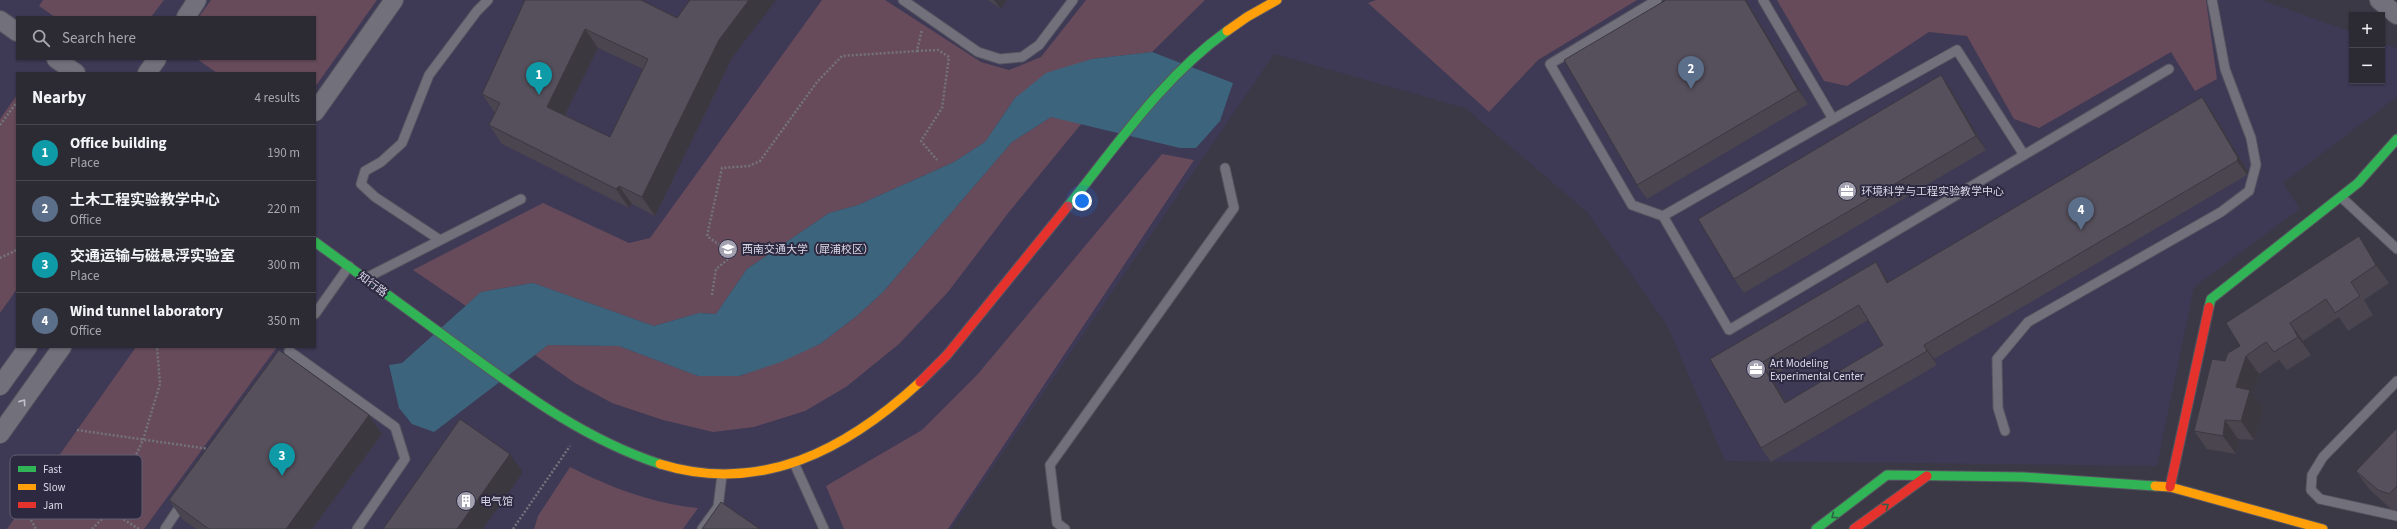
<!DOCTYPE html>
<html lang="en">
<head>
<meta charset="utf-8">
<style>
	body { margin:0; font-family:"Source Sans 3","Noto Sans SC",sans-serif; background:#383740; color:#f1f3f6 }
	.controls { position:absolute; right:12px; top:12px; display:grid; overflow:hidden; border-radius:0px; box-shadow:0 1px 3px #0004 }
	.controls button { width:36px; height:36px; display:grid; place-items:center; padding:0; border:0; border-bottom:1px solid #48474f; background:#2c2b34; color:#f1f3f6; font:20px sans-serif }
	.you { position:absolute; left:1082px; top:201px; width:14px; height:14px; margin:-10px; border:3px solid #fff; border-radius:50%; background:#1a73e8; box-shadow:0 0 0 6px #1a73e833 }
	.badge { display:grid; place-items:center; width:26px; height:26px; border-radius:50%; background:#a3a1af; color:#fff; font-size:13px; font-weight:700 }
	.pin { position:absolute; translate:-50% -33px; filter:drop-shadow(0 1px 2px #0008) }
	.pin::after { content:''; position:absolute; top:21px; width:14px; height:12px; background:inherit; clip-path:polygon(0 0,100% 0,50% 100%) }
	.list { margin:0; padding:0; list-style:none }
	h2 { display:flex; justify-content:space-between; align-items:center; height:52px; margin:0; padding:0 16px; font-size:17px }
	h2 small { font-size:13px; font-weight:400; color:#a6a7ac }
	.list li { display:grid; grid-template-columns:26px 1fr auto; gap:12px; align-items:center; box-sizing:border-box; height:56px; padding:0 16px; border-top:1px solid #48474f }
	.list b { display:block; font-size:15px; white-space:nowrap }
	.list p { margin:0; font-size:13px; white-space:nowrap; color:#a6a7ac }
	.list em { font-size:13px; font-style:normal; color:#a6a7ac }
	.icon { flex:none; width:22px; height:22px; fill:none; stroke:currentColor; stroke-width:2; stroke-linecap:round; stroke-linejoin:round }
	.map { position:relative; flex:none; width:2397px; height:529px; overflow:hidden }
	.search { position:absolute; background:#2c2b34; box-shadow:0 1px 3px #0004; left:16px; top:16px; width:300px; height:44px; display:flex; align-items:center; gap:10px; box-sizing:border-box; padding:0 14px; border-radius:0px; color:#a6a7ac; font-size:15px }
	.panel { position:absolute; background:#2c2b34; box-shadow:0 1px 3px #0004; left:16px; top:72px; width:300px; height:276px; border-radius:0px }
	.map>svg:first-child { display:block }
	.built { fill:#3e3955; fill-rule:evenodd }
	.green { fill:#674b5b }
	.water { fill:#3c657d }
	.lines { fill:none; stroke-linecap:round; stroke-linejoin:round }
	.lane-casing { stroke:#575661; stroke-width:11 }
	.street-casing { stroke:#575661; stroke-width:20 }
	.fast-casing { stroke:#575661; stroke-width:11 }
	.slow-casing { stroke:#575661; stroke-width:11 }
	.jam-casing { stroke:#575661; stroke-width:11 }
	.path { stroke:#74737b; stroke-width:2.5; stroke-dasharray:2 2; stroke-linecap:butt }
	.lane { stroke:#72717b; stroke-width:9 }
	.street { stroke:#72717b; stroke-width:18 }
	.fast { stroke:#30b455; stroke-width:9 }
	.slow { stroke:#ff9f0a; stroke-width:9 }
	.jam { stroke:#e5322d; stroke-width:9 }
	.wall { fill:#4a454f; fill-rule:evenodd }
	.shaded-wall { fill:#3c3840 }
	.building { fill:#56505c; stroke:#3c3840; fill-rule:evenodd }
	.oneway { stroke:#c1bfcd }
	.oneway2 { stroke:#2e6148 }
	.labels { text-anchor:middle; stroke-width:4; stroke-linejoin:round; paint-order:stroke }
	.poi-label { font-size:11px; fill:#dbd9e8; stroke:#2d2940; text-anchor:start }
	.street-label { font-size:11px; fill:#dbd9e8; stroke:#2d2940 }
	.key { fill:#2d2940; stroke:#615e72; stroke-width:1 }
	.key-label { font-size:11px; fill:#dbd9e8 }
</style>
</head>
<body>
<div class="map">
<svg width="2397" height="529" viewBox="0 0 2397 529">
	<rect width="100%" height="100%" fill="#3a3945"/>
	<path class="built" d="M0,0H2262L2352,32V81H2382V43L2397,48V97L2283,183L2300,209L2194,287L2157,466L1725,461L1667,325L1586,211L1465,108L1274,54L951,529H0ZM17,17H315V59H17ZM17,73H315V347H17Z"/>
	<g class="green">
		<polygon points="43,0 164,0 151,17 55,17 39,6"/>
		<polygon points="211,0 377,0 315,87 315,73 217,73 197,59 315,59 315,17 199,17"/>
		<polygon points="822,0 885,0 981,62 1009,70 1041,57 1086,0 1205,0 1152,52 1092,59 1015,98 985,142 954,162 858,205 829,213 747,269 716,314 699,313 654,326 533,283 481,292 466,306 413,270 543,203 629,243 650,238"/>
		<polygon points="1376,0 1637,0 1538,60 1489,112 1368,3"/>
		<polygon points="1777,0 2206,0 2217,79 2195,91 2171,52 2039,128 2014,119 1967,36 1929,32 1847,86 1824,81"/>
		<polygon points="17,95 17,289 0,313 0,119"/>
		<polygon points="1051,117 1082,123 1009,212 948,292 899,344 846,387 805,411 754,427 713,432 663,420 612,403 575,383 535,355 548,345 619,346 698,376 740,376 820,344 858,315 883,292 1012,142"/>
		<polygon points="1162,154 1194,160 948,529 844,529 826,486 922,430 977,375"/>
		<polygon points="136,347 277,347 144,529 7,529"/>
		<path d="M570,467C612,488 651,503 698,508L683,529H534L538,516Z"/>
	</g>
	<polygon class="water" points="1152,52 1233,83 1220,121 1196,148 1180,148 1051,117 1012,142 883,292 858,315 820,344 781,362 739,376 698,376 619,346 548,345 434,432 412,424 399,408 389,365 402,363 481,292 533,283 654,326 699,313 716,314 747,269 829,213 858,205 954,162 985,142 1015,98 1046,73 1092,59"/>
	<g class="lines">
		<defs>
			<g id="lane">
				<polyline points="903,0 978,52 1000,59 1022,57 1039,45 1073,0"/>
				<polyline points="1657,0 1550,64 1632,205 1663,216 1729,330 2024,155 1957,50 1833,119 1763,0"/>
				<polyline points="2024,155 2169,69"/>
				<polyline points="2341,197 2397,249"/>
				<polyline points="1663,216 1833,119"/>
				<polyline points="440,240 375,197 361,184 365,171 381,162 402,143 429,75 477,11 488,0"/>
				<polyline points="366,278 521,199"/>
				<polyline points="315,314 349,266"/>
				<polyline points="289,351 395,427 405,459 357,529"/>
				<polyline points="2397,381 2323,457 2312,475 2311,490 2320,499 2397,516"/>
				<polyline points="2005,431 1998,408 1997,359 2028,322 2221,212 2249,191 2256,165 2251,138 2225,69 2212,0"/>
				<polyline points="794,463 824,529"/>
				<polyline points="165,529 183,502"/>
				<polyline points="702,529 718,507 722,475"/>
				<polyline points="1065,529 1057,523 1050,465 1234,208 1225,168"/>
			</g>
			<g id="street">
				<polyline points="2379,0 2397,15"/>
				<polyline points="186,17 197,0"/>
				<polyline points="0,20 17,32"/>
				<polyline points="56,59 76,73"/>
				<polyline points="147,73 157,59"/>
				<polyline points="315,112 394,0"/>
				<polyline points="0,386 28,347"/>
				<polyline points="0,434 62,347"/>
			</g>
			<g id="fast">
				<path d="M1068,206C1117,145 1163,77 1227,31"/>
				<path d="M315,242C364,278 413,313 462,349C524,394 586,440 660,464"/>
				<polyline points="2209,307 2211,299 2358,183 2397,139"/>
				<polyline points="1816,529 1887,475 2024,477 2155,486"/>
			</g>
			<g id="slow">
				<polyline points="1227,31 1247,17 1277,0"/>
				<path d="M660,464C761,495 846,450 920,382"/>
				<polyline points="2155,486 2170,487 2323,529"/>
			</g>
			<g id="jam">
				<polyline points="920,382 947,355 1068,206"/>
				<polyline points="2170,487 2209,307"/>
				<polyline points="1854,529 1927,476"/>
			</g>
		</defs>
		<use href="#lane" class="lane-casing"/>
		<use href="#street" class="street-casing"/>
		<use href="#fast" class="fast-casing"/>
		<use href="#slow" class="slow-casing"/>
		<use href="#jam" class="jam-casing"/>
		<g class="path">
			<polyline points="917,51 938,50 949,57 942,108 921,141 937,160"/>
			<polyline points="0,125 17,102"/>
			<polyline points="0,258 17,250"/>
			<polyline points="712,295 716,269 727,260 729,252 707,236 722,168 749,166 760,161 817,82 842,56 917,51 922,29"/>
			<polyline points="77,430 209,449"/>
			<polyline points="23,506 36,529"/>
			<polyline points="110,511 139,529"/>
			<polyline points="92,529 110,511 143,440 160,384 157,347"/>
			<polyline points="513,529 570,446"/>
		</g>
		<use href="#lane" class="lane"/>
		<use href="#street" class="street"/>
		<use href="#fast" class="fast"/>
		<use href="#slow" class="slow"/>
		<use href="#jam" class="jam"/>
	</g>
	<g class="wall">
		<path d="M525,0L732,58L655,216L632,204L629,208L502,144L489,125L495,113L482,94ZM598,48L643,69L610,137L565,115Z"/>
		<polygon points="988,0 1007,0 1001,9"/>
		<polygon points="1746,0 1808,104 1647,199 1637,185"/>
		<polygon points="1941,75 1951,90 1986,150 1744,293 1734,279"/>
		<path d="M2202,97L2212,112L2248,172L2247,175L1934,359L1937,365L1771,462L1761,448L1710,359L1876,262L1889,282ZM1868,320L1883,345L1786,402L1771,377Z"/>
		<polygon points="2359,236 2372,255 2389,283 2364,300 2373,315 2348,331 2339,317 2303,341 2311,355 2287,370 2279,360 2259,374 2253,394 2263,409 2254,440 2238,439 2236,454 2207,449 2194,431 2225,361 2240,346"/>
		<polygon points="369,415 382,434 312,529 196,529 182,519 169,500"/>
		<polygon points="2397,428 2397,511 2391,509 2369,489 2356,471"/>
	</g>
	<g class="shaded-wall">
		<polygon points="749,0 776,0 732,58 655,216 642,197 719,40"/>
		<polygon points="994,0 1007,0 1001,9"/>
		<polygon points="1745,0 1746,0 1808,104 1798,90"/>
		<polygon points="585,29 598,48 560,125 547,107"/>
		<polygon points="1941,75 1951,90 1986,150 1976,136"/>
		<polygon points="2202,97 2212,112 2248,172 2247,175 2237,161"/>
		<polygon points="619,186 632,204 629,208 616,189"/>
		<polygon points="2359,236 2372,255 2389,283 2376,265"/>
		<polygon points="1876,262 1885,276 1897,297 1887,283"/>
		<polygon points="2290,323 2303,341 2311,355 2298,337"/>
		<polygon points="1924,345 1934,359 1937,365 1927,351"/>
		<polygon points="2246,356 2259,374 2253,394 2263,409 2254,440 2241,421 2236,387"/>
		<polygon points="1761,363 1771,377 1794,417 1785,403"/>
		<polygon points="369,415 382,434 312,529 286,529"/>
		<polygon points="2225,420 2238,439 2236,454 2223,436"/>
		<polygon points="510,454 523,472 483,529 457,529"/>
	</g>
	<g class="building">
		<path d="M525,0H641L677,18L690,0H749L719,40L642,197L619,186L616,189L489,125L500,103L482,94ZM585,29L648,59L610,137L547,107Z"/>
		<polygon points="1666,0 1745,0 1798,90 1637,185 1564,60"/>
		<polygon points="1941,75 1976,136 1734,279 1698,219"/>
		<path d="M2202,97L2238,158L2237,161L1924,345L1927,351L1761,448L1710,359L1876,262L1887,283ZM1859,305L1883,345L1785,403L1761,363Z"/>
		<polygon points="2359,236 2376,265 2351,282 2360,296 2335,313 2326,299 2290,323 2298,337 2274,352 2266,342 2246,356 2236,387 2250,390 2241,421 2225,420 2223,436 2194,431 2212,359 2225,361 2228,353 2240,346 2226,323"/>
		<polygon points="279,350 369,415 286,529 209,529 169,500"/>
		<polygon points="460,419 510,454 457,529 383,529"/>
		<polygon points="2397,428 2397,486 2389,494 2378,490 2356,471"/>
		<polygon points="721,502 760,529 702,529"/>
	</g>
	<defs><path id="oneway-chevron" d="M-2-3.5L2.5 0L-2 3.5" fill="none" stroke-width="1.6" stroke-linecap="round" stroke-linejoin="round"/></defs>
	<use class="oneway" href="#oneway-chevron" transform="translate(23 402) rotate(-55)"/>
	<g class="oneway2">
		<use href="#oneway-chevron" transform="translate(1886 506) rotate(-36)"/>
		<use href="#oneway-chevron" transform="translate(1834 516) rotate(143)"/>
	</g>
	<defs>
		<symbol id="office-disc" viewBox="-11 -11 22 22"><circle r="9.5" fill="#a3a1af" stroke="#2d2940"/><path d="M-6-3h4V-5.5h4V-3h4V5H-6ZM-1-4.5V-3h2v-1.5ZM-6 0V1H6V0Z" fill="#fff"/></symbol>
		<symbol id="university-disc" viewBox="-11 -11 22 22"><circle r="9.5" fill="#a3a1af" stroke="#2d2940"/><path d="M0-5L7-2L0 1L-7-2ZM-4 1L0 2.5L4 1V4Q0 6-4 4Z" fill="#fff"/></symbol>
		<symbol id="building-disc" viewBox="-11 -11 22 22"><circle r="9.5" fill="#a3a1af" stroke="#2d2940"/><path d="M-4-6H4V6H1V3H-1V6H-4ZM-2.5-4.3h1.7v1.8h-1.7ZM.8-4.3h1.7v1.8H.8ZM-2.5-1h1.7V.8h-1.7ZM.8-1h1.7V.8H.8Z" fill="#fff"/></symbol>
	</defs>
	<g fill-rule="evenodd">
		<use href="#office-disc" x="1836" y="180" width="22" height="22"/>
		<use href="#university-disc" x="717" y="238" width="22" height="22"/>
		<use href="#office-disc" x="1745" y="358" width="22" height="22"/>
		<use href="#building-disc" x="455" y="490" width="22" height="22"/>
	</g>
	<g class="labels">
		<g class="poi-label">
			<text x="1861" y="195">环境科学与工程实验教学中心</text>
			<text x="742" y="253">西南交通大学（犀浦校区）</text>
			<text x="1770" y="367">Art Modeling<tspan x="1770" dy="13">Experimental Center</tspan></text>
			<text x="480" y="505">电气馆</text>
		</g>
		<g class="street-label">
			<text transform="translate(373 284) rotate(36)" y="4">知行路</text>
		</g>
	</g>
	<rect x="10" y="455" width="132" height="64" rx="6" class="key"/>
	<rect x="18" y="466" width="18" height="6" fill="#30b455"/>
	<rect x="18" y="484" width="18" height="6" fill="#ff9f0a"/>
	<rect x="18" y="502" width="18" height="6" fill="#e5322d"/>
	<g class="key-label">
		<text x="43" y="473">Fast</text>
		<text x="43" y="491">Slow</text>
		<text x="43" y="509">Jam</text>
	</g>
</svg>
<div class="controls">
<button>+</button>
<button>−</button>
</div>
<div class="you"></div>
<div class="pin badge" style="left:539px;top:95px;background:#0f9aa8">1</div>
<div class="pin badge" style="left:1691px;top:89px;background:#5c6f8a">2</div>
<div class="pin badge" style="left:282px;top:476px;background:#0f9aa8">3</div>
<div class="pin badge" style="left:2081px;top:230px;background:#5c6f8a">4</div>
<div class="search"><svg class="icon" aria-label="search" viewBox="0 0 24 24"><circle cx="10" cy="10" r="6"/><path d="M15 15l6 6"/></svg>Search here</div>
<section class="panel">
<h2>Nearby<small>4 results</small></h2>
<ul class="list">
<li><span class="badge" style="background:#0f9aa8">1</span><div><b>Office building</b><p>Place</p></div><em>190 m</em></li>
<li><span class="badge" style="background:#5c6f8a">2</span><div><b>土木工程实验教学中心</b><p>Office</p></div><em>220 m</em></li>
<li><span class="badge" style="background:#0f9aa8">3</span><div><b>交通运输与磁悬浮实验室</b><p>Place</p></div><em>300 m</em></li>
<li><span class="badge" style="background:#5c6f8a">4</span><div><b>Wind tunnel laboratory</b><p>Office</p></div><em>350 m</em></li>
</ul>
</section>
</div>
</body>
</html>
